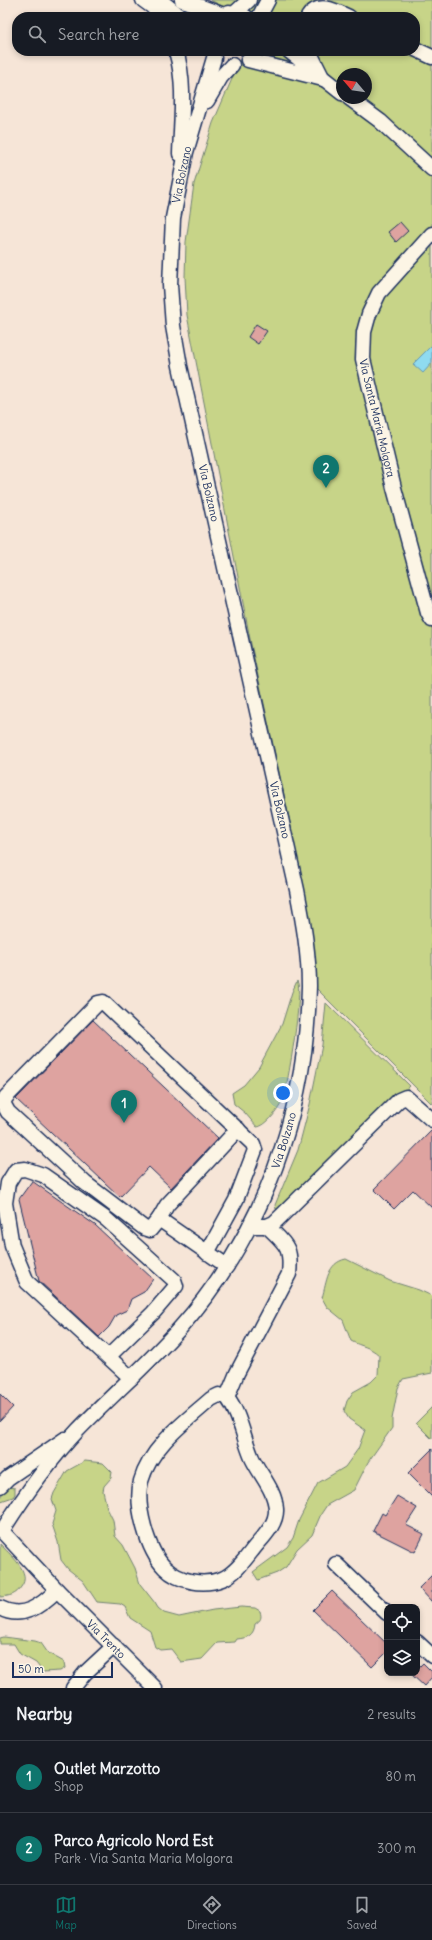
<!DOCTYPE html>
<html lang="en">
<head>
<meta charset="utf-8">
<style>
	body { margin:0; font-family:Delius,sans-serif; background:#242831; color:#f1f3f6 }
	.controls { position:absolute; right:12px; bottom:12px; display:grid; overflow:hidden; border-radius:8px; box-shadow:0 2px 6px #0003 }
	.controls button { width:36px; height:36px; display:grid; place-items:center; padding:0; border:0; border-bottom:1px solid #363941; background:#171b24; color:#f1f3f6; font:20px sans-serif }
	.compass { position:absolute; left:336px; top:68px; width:36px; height:36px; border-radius:50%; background:#171b24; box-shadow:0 2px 6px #0003; rotate:299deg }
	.scale { position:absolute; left:12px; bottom:10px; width:101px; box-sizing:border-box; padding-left:4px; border:2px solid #1b2f5e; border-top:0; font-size:11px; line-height:14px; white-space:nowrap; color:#1b2f5e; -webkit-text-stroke:3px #fcf5e5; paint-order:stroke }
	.you { position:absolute; left:283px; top:1093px; width:14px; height:14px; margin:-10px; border:3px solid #fff; border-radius:50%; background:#1a73e8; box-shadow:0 0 0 6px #1a73e833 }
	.badge { display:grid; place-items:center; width:26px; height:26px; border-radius:50%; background:#0f766e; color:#fff; font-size:13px; font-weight:700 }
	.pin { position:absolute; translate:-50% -33px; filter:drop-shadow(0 1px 2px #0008) }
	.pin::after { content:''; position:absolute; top:21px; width:14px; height:12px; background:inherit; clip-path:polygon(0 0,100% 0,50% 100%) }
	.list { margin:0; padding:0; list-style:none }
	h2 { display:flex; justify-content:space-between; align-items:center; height:52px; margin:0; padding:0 16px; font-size:17px }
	h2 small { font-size:13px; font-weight:400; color:#9ea1a6 }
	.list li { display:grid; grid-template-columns:26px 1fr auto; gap:12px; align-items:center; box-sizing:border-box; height:72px; padding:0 16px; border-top:1px solid #363941 }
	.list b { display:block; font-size:15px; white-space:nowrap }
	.list p { margin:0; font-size:13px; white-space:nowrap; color:#9ea1a6 }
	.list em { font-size:13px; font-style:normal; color:#9ea1a6 }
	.icon { flex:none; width:22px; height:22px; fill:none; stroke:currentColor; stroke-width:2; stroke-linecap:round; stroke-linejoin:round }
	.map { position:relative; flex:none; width:432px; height:1688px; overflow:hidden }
	.search { position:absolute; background:#171b24; box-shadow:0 2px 6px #0003; left:12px; right:12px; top:12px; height:44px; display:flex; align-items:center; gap:10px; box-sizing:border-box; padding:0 14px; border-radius:16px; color:#9ea1a6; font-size:15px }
	.sheet { height:196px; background:#171b24 }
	nav { display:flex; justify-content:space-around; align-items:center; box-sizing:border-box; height:56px; border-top:1px solid #363941; background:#171b24; font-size:11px; color:#9ea1a6 }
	nav a { display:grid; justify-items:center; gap:2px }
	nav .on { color:#0f766e }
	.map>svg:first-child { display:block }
	.green { fill:#c7d488; stroke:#718273; fill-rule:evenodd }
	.water { fill:#8fdbf0; stroke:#6196b6 }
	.building { fill:#dea3a0; stroke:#1b2f5e }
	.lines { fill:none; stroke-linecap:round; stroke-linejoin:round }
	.minor-casing { stroke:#1b2f5e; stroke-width:17 }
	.minor { stroke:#fcf5e5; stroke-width:14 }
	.labels { text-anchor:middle; stroke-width:3.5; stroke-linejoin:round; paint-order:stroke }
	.street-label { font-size:11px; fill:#1b2f5e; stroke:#fcf5e5 }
</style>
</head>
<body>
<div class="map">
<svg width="432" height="1688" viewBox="0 0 432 1688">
	<rect width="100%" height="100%" fill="#f6e5d7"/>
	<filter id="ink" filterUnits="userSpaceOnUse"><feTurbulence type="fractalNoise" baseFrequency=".025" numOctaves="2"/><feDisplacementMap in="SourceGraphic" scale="8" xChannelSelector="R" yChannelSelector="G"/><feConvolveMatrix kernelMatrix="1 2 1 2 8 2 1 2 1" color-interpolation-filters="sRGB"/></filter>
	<g filter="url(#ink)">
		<g class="green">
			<path d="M210,0H432V1104L314,986L310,930L293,836L251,644L187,315L185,277L186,242L194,184L213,123L244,51H415V17H244ZM342,74H366V98H342Z"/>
			<path d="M297,981C304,989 288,1085 283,1099C280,1108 267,1126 257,1127L245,1113L234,1104L232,1093L244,1085L259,1067L282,1024L292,992Z"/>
			<polygon points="326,1003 410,1086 281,1210 276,1209 275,1205 298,1150 310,1104 322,1045"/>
			<path d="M346,1259L390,1281L419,1290L432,1296V1373L403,1379L398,1388L392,1419V1428L368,1462L354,1490L327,1505L321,1514L312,1535L297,1549L286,1567L277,1573L258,1580L253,1572L287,1547L293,1538L299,1520L318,1483L345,1467L358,1449L365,1430L349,1419L344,1411L347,1401L353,1392L371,1382L378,1375L379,1355C369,1346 362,1347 351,1341L343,1320L327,1307L322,1298C327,1281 327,1263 346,1259Z"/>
			<polygon points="432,1407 432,1439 416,1423"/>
			<path d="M85,1461L103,1463L112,1472L111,1478L104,1486L103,1491L107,1508L113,1520L115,1536L123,1545L135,1568L140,1584L155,1603L158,1608L164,1613L179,1617L213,1610L241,1607L255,1608L260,1611C262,1618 261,1620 255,1624C254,1635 248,1638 237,1639L235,1642L217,1643L202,1659L181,1662L171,1649L160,1650L155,1647L150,1631L130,1618L125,1607L120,1604L97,1602L83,1581L68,1569L61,1560L58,1542L52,1524L56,1511L52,1499L54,1493L67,1471Z"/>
			<polygon points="9,1487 15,1488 15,1494 13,1497 1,1501 0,1498 3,1492"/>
			<path d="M0,1544C9,1554 33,1572 21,1587C16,1595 10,1596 0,1597Z"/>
			<polygon points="4,1637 35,1641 41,1643 48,1653 64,1662 65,1668 60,1671 43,1672 36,1663 20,1654 14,1644 0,1644 0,1638"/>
		</g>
		<polygon class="water" points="432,345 432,363 423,373 413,364"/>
		<g class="building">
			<polygon points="400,222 408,231 396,242 388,232"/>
			<polygon points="256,324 267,331 258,344 248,337"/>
			<polygon points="93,1020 218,1138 171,1188 149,1167 120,1197 16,1099"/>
			<polygon points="432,1130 432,1208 413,1190 394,1209 374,1189"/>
			<polygon points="32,1181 95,1225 153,1279 144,1292 131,1299 127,1310 116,1315 109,1327 99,1337 39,1281 19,1199"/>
			<polygon points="0,1394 13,1407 0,1421"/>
			<polygon points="432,1449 432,1497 408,1473"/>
			<polygon points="397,1496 417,1508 406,1525 424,1534 415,1552 373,1531 382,1513 385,1515"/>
			<polygon points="432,1575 432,1602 419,1588"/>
			<polygon points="332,1591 387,1644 387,1652 372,1667 313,1610"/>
			<polygon points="423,1663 432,1672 432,1677 424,1686 412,1675 417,1673 417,1669"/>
		</g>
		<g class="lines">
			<defs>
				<g id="minor">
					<polyline points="143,0 154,8 160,17"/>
					<polyline points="160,0 181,17"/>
					<polyline points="182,0 224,15"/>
					<polyline points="235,13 249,0"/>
					<polyline points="219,17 229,13 246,17"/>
					<polyline points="259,17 268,0"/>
					<path d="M308,17C318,1 336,11 349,17"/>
					<polyline points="415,49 432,57"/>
					<path d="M176,51C186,84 181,120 180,154"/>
					<polyline points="289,51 342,93"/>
					<polyline points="309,51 321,75"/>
					<polyline points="248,60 323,79"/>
					<polyline points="349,98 380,121 432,169"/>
					<polyline points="207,101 221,77 232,65"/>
					<path id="s1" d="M432,234L379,293L369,314L364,332L363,359L394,488L428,613L432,620"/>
					<polyline points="159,1219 167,1205 238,1129"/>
					<polyline points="250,1226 267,1226 274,1223 399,1100 406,1097 432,1120"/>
					<polyline points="207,1253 236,1200 255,1150 253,1144 103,1002 98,1003 6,1097 3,1103 8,1112 85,1183 144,1228 150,1230 159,1219 227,1266"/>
					<polyline points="108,1357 153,1313 176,1286 174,1280 106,1219 43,1175 25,1169 16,1170 8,1183 5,1203 12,1246 27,1282 131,1378"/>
					<path d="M219,1395L227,1397C240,1414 243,1437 252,1458C260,1475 275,1490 276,1509C277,1524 263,1537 254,1548C246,1558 235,1574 222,1579C204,1586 179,1582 165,1568C147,1550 135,1505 141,1481C151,1446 185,1422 211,1399Z"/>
					<path d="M227,1397L237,1373L289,1274C292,1246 285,1244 267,1226"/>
					<polyline points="0,1486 8,1478 65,1439"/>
					<path id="s2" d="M0,1529L57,1590L155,1688"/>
					<path id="s3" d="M2,1531C24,1496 50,1460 78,1430C112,1395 149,1363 181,1327C263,1234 307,1110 309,986C309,954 303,921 297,890L180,366L173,326L170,285L173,218L186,152L214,58"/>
					<polyline points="336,1564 387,1613"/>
					<path d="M0,1608C22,1620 41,1606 57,1590"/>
					<polyline points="417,1642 432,1656"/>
					<polyline points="73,1688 85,1673 114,1646"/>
				</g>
			</defs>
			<use href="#minor" class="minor-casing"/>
			<use href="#minor" class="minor"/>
		</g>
	</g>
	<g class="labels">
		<g class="street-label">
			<text dy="4" stroke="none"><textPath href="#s3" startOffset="1471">Via Bolzano</textPath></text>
			<text dy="4" stroke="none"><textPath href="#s1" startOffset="209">Via Santa Maria Molgora</textPath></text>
			<text transform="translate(209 493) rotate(77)" y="4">Via Bolzano</text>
			<text transform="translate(280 810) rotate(77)" y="4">Via Bolzano</text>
			<text dy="4" stroke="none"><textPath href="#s3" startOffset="487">Via Bolzano</textPath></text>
			<text dy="4" stroke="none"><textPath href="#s2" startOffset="153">Via Trento</textPath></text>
		</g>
	</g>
</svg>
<div class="controls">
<button><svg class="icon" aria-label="locate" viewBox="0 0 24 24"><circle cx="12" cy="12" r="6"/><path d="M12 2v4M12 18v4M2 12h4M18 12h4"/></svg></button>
<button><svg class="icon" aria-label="layers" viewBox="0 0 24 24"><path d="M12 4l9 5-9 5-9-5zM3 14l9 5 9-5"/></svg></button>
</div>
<svg class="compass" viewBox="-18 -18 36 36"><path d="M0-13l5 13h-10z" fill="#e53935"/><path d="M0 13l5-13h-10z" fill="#9ea1a6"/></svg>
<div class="scale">50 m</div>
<div class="you"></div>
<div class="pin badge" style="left:124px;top:1123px">1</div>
<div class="pin badge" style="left:326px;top:488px">2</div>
<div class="search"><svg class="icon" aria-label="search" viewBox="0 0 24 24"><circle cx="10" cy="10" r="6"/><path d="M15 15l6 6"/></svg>Search here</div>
</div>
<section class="sheet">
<h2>Nearby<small>2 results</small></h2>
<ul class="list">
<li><span class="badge">1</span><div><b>Outlet Marzotto</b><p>Shop</p></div><em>80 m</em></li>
<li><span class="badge">2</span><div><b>Parco Agricolo Nord Est</b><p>Park · Via Santa Maria Molgora</p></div><em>300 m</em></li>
</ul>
</section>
<nav>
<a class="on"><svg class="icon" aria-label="map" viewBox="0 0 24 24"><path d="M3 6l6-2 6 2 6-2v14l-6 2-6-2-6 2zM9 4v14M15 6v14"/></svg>Map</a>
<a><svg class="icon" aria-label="directions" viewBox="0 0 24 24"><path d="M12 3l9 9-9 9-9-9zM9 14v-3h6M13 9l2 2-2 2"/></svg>Directions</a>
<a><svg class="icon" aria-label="saved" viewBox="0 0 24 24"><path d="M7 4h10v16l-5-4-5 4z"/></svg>Saved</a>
</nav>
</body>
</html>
